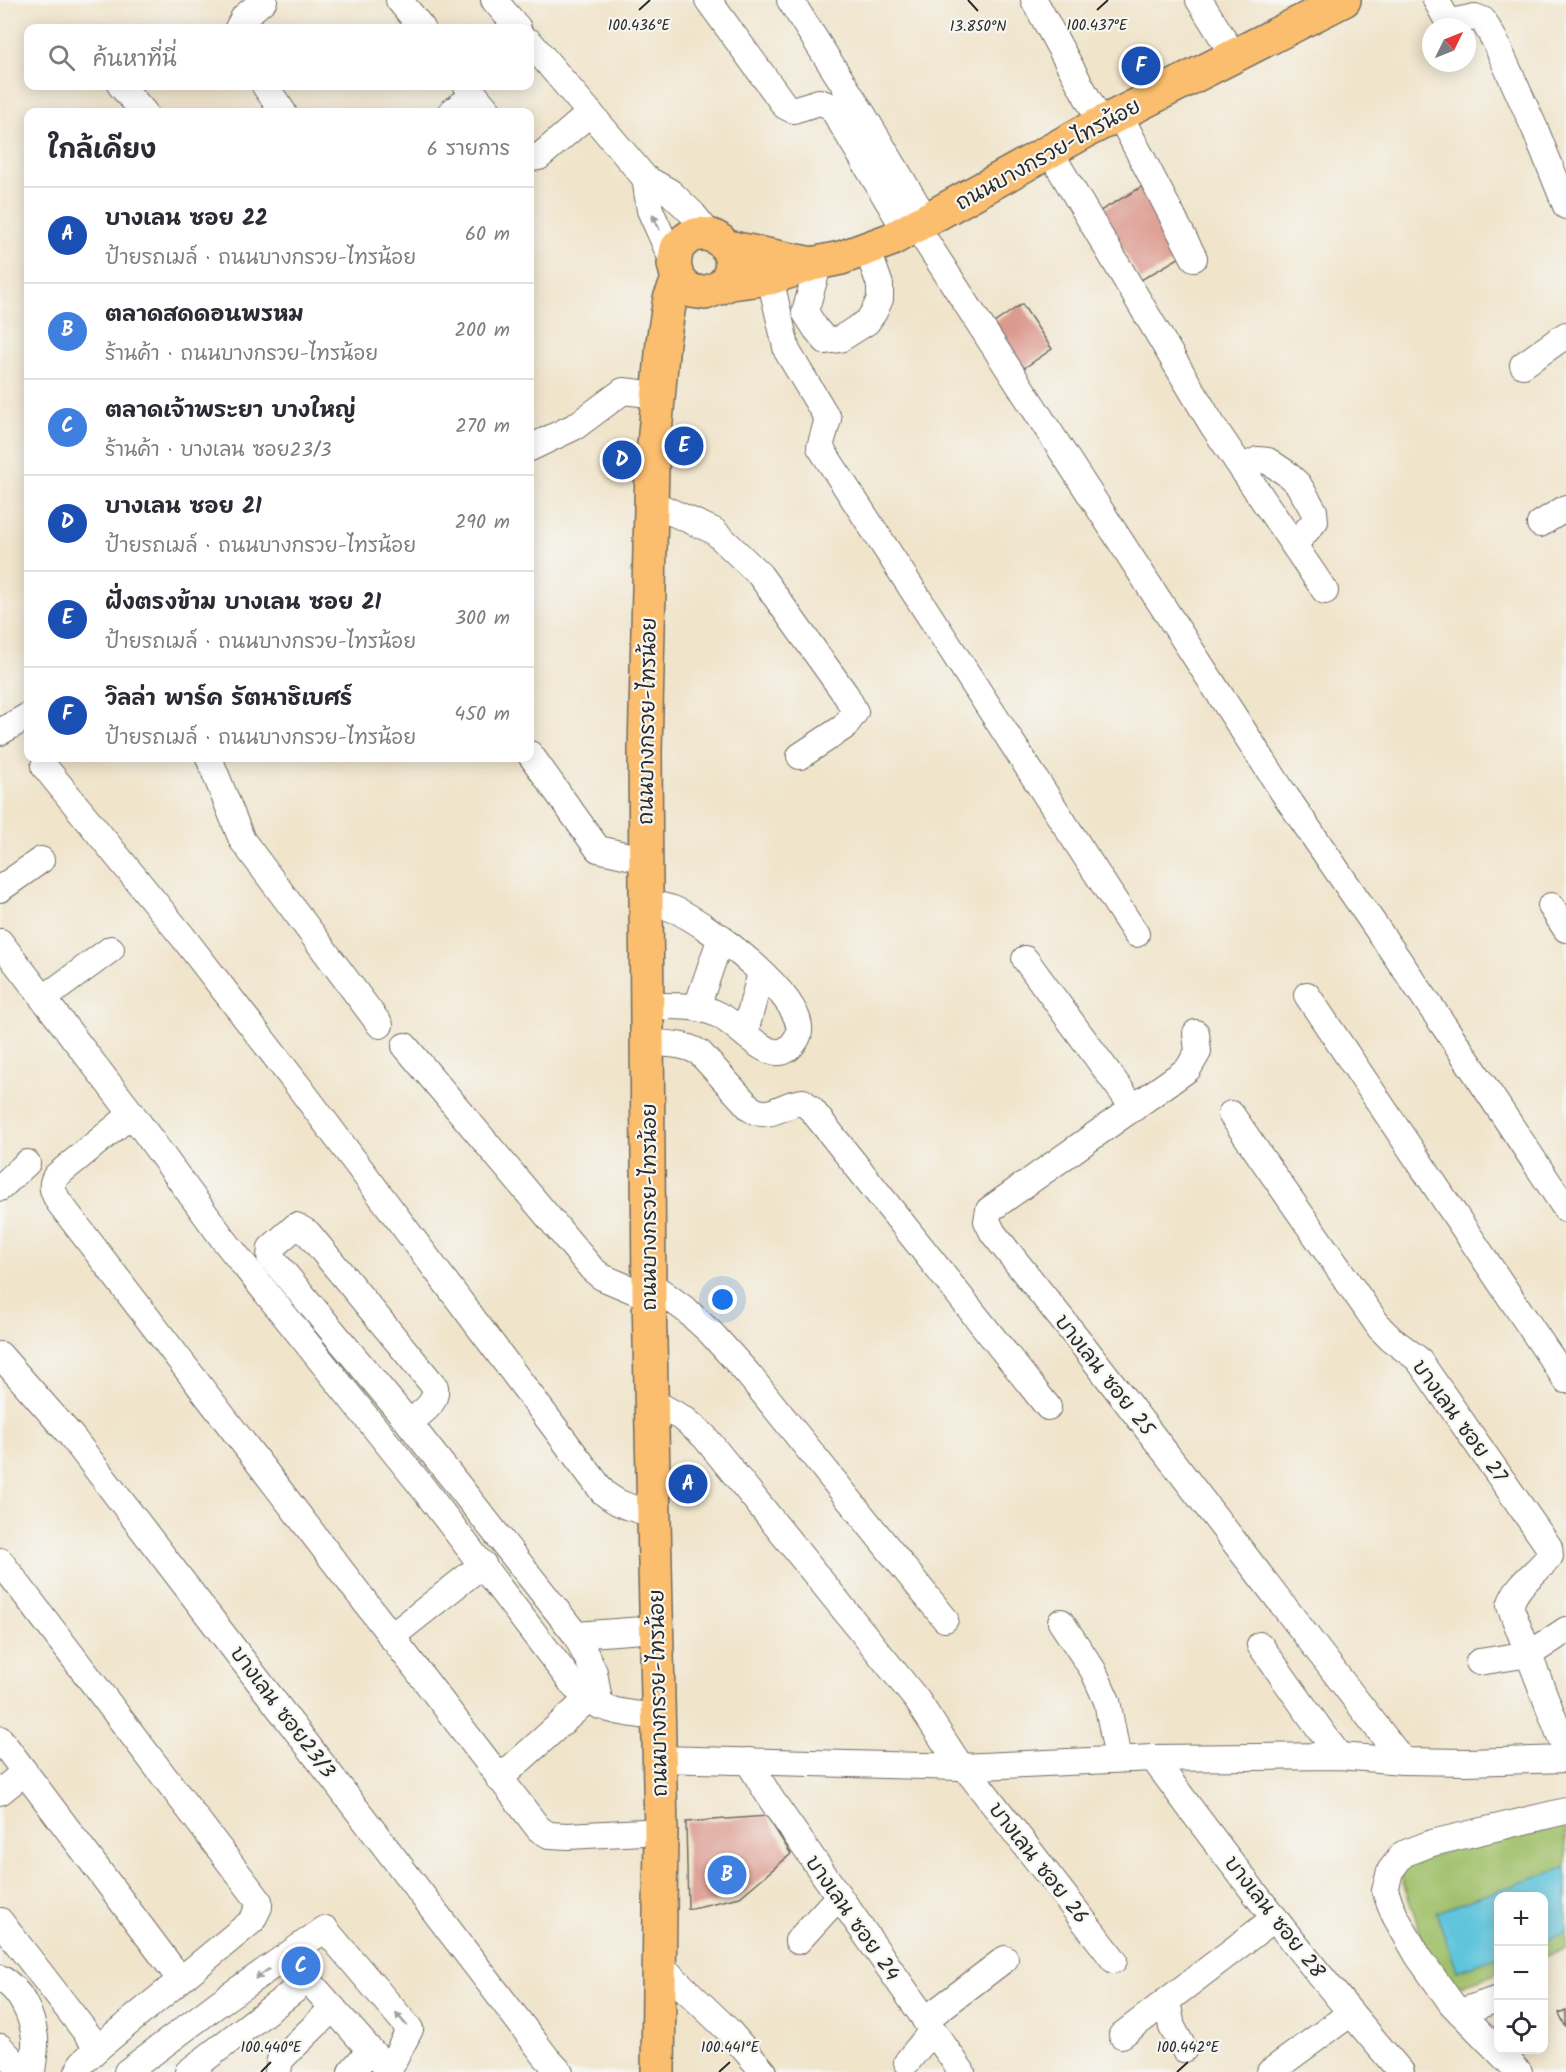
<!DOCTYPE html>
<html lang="th">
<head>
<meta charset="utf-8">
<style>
	body { margin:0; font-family:Kalam,"Playpen Sans Thai",sans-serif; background:#f7f7f7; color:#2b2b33 }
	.controls { position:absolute; right:18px; bottom:18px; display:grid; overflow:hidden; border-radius:12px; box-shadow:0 3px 15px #0003 }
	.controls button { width:54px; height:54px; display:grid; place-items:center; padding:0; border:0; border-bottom:2px solid #e1e1e2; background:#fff; color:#2b2b33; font:30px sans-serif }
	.compass { position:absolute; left:1422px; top:18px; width:54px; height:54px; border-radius:50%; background:#fff; box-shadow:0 3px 15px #0003; rotate:47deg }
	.you { position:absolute; left:723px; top:1300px; width:21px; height:21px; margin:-15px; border:4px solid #fff; border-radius:50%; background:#1a73e8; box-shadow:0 0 0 9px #1a73e833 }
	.badge { display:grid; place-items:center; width:39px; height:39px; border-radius:50%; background:#1f6fb2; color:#fff; font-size:20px; font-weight:700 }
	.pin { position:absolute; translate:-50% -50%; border:3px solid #fff; box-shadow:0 2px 6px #0006 }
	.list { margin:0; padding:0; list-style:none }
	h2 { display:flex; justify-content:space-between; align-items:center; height:78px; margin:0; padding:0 24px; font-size:26px }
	h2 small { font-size:20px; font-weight:400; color:#7c7c81 }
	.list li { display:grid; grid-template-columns:39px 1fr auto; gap:18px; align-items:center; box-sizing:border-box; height:96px; padding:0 24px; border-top:2px solid #e1e1e2 }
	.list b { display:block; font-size:22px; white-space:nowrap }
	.list p { margin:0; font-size:20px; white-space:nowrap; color:#7c7c81 }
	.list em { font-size:20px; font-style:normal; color:#7c7c81 }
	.icon { flex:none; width:33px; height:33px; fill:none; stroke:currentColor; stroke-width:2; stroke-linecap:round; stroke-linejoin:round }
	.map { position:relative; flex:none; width:1566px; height:2072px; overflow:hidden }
	.search { position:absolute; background:#fff; box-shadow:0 3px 15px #0003; left:24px; top:24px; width:510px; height:66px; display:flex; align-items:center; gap:15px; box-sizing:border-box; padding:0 21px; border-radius:12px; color:#7c7c81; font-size:22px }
	.panel { position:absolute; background:#fff; box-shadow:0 3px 15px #0003; left:24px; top:108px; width:510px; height:654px; border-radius:12px }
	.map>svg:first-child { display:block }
	.green { fill:#9fbf67; stroke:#657549; stroke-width:1.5 }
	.water { fill:#5ec5db; stroke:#447883; stroke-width:1.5 }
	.building { fill:#dc998e }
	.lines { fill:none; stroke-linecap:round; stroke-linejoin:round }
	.minor-casing { stroke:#706c63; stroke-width:28 }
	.major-casing { stroke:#706c63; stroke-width:36 }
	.minor { stroke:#fff; stroke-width:26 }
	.major { stroke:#fbbe6e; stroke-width:33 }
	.oneway { fill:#a0a0a0 }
	.ticks { fill:none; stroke:#2b2b2b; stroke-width:2 }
	.labels { text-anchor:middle; stroke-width:4.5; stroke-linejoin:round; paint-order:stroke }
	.street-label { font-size:21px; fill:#2b2b2b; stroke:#f6f6f2 }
	.ticks-label { font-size:15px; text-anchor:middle; fill:#2b2b2b; stroke:#f6f6f2; stroke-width:4.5; stroke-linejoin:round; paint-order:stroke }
</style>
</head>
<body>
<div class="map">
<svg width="1566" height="2072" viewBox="0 0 1566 2072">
	<rect width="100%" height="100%" fill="#f6f6f2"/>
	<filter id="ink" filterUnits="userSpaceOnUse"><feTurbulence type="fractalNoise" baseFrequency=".0167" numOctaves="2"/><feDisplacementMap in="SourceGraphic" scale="12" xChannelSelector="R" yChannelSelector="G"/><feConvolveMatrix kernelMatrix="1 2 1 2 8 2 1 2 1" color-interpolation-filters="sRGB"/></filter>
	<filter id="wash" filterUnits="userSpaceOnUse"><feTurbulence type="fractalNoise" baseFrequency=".008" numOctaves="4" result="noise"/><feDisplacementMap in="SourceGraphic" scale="24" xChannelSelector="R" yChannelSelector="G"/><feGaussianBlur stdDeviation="1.35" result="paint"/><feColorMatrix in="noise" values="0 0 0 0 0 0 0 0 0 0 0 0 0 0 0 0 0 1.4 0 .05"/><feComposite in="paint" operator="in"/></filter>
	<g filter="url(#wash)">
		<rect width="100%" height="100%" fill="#f0e4cb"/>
		<polygon class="green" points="1566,1810 1566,1949 1544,1957 1544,1896 1498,1896 1498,1973 1441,1993 1398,1868"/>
		<polygon class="water" points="1566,1867 1566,1933 1544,1941 1544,1896 1498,1896 1498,1957 1457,1971 1436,1912"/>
		<g id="blocks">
			<g class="building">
				<polygon points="1143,186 1184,255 1141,280 1100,211"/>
				<polygon points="1022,304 1052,349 1024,368 994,323"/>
				<polygon points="767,1816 791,1854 740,1897 688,1909 686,1822"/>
				<polygon points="1566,2010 1566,2028 1559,2013"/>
			</g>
		</g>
	</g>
	<g filter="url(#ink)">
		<use href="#blocks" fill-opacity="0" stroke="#706c63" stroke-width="1.5"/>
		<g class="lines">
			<defs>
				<g id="minor">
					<polyline points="399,0 422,28"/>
					<polyline points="494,0 518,28"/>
					<polyline points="708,0 785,106 793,110 819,102 831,106 906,231"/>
					<polyline points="790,0 862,113 926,220"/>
					<polyline points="1034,0 1101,123"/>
					<polyline points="1199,0 1234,56"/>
					<polyline points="1436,0 1446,18 1451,22 1475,17 1483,20 1495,41 1535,129 1566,206"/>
					<polyline points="238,28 244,17 264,0"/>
					<polyline points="530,42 645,178 670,192 693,214 709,234"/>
					<polyline points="121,86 144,112"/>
					<polyline points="265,86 283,112"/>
					<polyline points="467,86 489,112"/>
					<polyline points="451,112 475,95"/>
					<polyline points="1119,114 1194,258"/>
					<polyline points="1050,152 1213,426 1325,591"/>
					<polyline points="530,156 533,158 539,157 590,113"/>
					<polyline points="645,178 650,210 674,264"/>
					<polyline points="916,226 1283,792 1455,1042 1566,1209"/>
					<polyline points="819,263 805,312 816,329 826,341 840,339 867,322 874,312 880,299 880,285 867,248"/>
					<polyline points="770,278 787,351 828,419 820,447 1136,934"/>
					<polyline points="1523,365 1566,335"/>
					<polyline points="530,448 576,426 623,391 658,395"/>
					<polyline points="1242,468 1258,460 1268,461 1286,473 1298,484 1314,511 1315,521 1294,545"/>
					<polyline points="651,503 714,531 760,575 846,695 855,712 844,727 800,756"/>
					<polyline points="1540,524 1566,508"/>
					<polyline points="0,732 28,716"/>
					<polyline points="530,754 598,849 646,860"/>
					<polyline points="209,758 242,840 380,1025"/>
					<path d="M44,766L183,937L299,1087L603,1492C619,1506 635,1509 654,1514"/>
					<polyline points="0,889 41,860"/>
					<path d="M646,903C655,905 665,906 673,909C702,920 816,1003 797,1038C793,1045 788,1051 780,1052C762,1055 737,1024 719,1015C698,1004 671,1006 647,1006"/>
					<polyline points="1551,906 1566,929"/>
					<path d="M0,942L132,1114L224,1240L420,1484L575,1687C600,1713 624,1713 658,1717"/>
					<polyline points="1025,959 1134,1108"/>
					<polyline points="1307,995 1566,1380"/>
					<polyline points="43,999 111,949"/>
					<polyline points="697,1007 721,937"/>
					<polyline points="745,1032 761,973"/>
					<polyline points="1196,1033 1198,1052 1188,1069 989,1210 987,1221 993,1233 1085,1348 1403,1761"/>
					<path d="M648,1043C666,1044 684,1043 700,1053L751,1109C771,1121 782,1103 803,1102L812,1110L1048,1407"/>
					<polyline points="405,1046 592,1269 602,1277 649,1297"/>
					<path d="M132,1114L56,1176C50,1186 53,1191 58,1201L539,1829L549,1835L568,1836L661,1831"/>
					<path d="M1231,1114L1380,1328L1391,1339L1418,1359L1549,1547L1550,1556C1537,1573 1516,1584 1510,1606L1566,1751"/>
					<polyline points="0,1188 27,1163"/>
					<polyline points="649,1283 686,1310 711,1333 748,1374 945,1619"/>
					<polyline points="0,1355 72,1437 546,2057 560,2072"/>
					<polyline points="651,1401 684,1419 704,1436 917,1700 961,1767"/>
					<path d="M409,1423C422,1412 437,1404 435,1387L308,1233L296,1226L271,1248L270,1256L409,1423L576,1635L594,1672L600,1706"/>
					<polyline points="0,1561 259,1901 259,1907 252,1921 98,2048 82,2063 78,2072"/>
					<polyline points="1061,1622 1093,1670 1107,1701 1118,1759"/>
					<polyline points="576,1635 656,1629"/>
					<polyline points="391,1637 483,1564"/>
					<polyline points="1260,1645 1339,1756"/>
					<polyline points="1479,1662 1530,1654 1566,1630"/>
					<polyline points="0,1739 180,1979"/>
					<path d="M1153,1758C1232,1866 1314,1971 1401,2072"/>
					<polyline points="660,1759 961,1767 1153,1758 1339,1756 1403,1761 1467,1762 1566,1759"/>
					<polyline points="748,1761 771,1799 962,2072"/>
					<polyline points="964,1766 1114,1960"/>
					<polyline points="499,1779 587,1700"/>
					<polyline points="0,1792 25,1772"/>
					<polyline points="0,1921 98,2048"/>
					<polyline points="798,1941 839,1896"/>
					<polyline points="660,1965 727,2029 764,2072"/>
					<path d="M0,1978C21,1989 32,2016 35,2038C36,2049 33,2061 32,2072"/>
					<polyline points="1167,2001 1172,2027 1184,2049"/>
					<polyline points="1460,2012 1498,1999"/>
					<polyline points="925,2020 1005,1959"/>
					<polyline points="1122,2035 1275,1918"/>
					<polyline points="0,2047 17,2065 27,2072"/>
					<polyline points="907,2062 932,2031"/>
					<polyline points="127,2072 219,2003 325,1929 410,2029 389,2070"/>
					<polyline points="188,2072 308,1980 370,2050"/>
					<polyline points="278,2072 280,2060 333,2008"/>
					<polyline points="351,2072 370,2050 383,2063"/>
					<polyline points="1270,2072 1351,2013"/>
					<polyline points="1519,2072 1452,2004 1418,1956 1395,1916 1385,1891 1390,1871 1403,1854 1432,1843 1566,1811"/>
				</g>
				<g id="major">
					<polyline points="727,247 812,264"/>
					<path d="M719,288C722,285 726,281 728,277C741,253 716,227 691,236C686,238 681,244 677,248L674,264L678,280L691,291L705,293L731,283L770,278L812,264L841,258L890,240L1084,132L1344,0"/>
					<polyline points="658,2072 661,1831 649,1297 645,751 652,468 663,342 670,299 678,280"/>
				</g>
			</defs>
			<use href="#minor" class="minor-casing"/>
			<use href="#major" class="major-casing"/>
			<use href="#minor" class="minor"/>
			<use href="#major" class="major"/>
		</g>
		<defs><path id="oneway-solid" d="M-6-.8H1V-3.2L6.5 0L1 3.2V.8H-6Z" transform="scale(1.5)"/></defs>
		<g class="oneway">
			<use href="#oneway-solid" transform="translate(656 222) rotate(-114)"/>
			<use href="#oneway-solid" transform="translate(262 1974) rotate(145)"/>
			<use href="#oneway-solid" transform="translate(401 2019) rotate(-130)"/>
		</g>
	</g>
	<path class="ticks" d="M968,0L978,11M639,10L650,0M1097,10L1108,0M261,2072L271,2062M719,2072L730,2062M1177,2072L1188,2062"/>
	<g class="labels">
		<g class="street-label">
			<text transform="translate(1048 154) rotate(-29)" y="7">ถนนบางกรวย-ไทรน้อย</text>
			<text transform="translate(647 721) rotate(-89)" y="7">ถนนบางกรวย-ไทรน้อย</text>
			<text transform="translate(649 1207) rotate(-90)" y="7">ถนนบางกรวย-ไทรน้อย</text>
			<text transform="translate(1105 1375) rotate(52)" y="7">บางเลน ซอย 25</text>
			<text transform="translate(1460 1421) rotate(54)" y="7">บางเลน ซอย 27</text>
			<text transform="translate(658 1693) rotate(-91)" y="7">ถนนบางกรวย-ไทรน้อย</text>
			<text transform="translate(283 1712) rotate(53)" y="7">บางเลน ซอย23/3</text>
			<text transform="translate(1039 1863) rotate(52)" y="7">บางเลน ซอย 26</text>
			<text transform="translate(1275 1917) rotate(52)" y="7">บางเลน ซอย 28</text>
			<text transform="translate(853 1918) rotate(55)" y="7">บางเลน ซอย 24</text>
		</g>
	</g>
	<g class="ticks-label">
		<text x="639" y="30">100.436°E</text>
		<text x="1097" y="30">100.437°E</text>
		<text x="978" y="31">13.850°N</text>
		<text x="271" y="2052">100.440°E</text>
		<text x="730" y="2052">100.441°E</text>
		<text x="1188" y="2052">100.442°E</text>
	</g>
</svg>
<div class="controls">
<button>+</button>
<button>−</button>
<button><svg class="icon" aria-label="locate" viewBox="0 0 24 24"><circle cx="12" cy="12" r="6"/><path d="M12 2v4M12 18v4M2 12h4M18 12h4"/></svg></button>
</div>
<svg class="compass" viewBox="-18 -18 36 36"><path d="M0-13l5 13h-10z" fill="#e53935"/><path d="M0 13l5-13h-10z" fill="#7c7c81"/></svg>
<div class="you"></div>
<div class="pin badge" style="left:688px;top:1484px;background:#1a4fb4">A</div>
<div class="pin badge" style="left:727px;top:1875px;background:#3f7fe0">B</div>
<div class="pin badge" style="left:301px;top:1966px;background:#3f7fe0">C</div>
<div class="pin badge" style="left:622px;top:460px;background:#1a4fb4">D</div>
<div class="pin badge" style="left:684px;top:446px;background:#1a4fb4">E</div>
<div class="pin badge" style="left:1141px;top:66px;background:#1a4fb4">F</div>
<div class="search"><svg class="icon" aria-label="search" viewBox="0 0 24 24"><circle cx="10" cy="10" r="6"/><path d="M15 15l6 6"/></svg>ค้นหาที่นี่</div>
<section class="panel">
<h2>ใกล้เคียง<small>6 รายการ</small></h2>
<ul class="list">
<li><span class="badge" style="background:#1a4fb4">A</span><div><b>บางเลน ซอย 22</b><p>ป้ายรถเมล์ · ถนนบางกรวย-ไทรน้อย</p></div><em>60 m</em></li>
<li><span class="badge" style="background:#3f7fe0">B</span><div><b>ตลาดสดดอนพรหม</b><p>ร้านค้า · ถนนบางกรวย-ไทรน้อย</p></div><em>200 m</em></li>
<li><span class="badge" style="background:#3f7fe0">C</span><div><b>ตลาดเจ้าพระยา บางใหญ่</b><p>ร้านค้า · บางเลน ซอย23/3</p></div><em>270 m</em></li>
<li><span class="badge" style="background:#1a4fb4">D</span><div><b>บางเลน ซอย 21</b><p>ป้ายรถเมล์ · ถนนบางกรวย-ไทรน้อย</p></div><em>290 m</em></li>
<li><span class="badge" style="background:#1a4fb4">E</span><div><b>ฝั่งตรงข้าม บางเลน ซอย 21</b><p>ป้ายรถเมล์ · ถนนบางกรวย-ไทรน้อย</p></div><em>300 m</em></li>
<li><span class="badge" style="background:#1a4fb4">F</span><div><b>วิลล่า พาร์ค รัตนาธิเบศร์</b><p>ป้ายรถเมล์ · ถนนบางกรวย-ไทรน้อย</p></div><em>450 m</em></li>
</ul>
</section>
</div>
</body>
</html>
